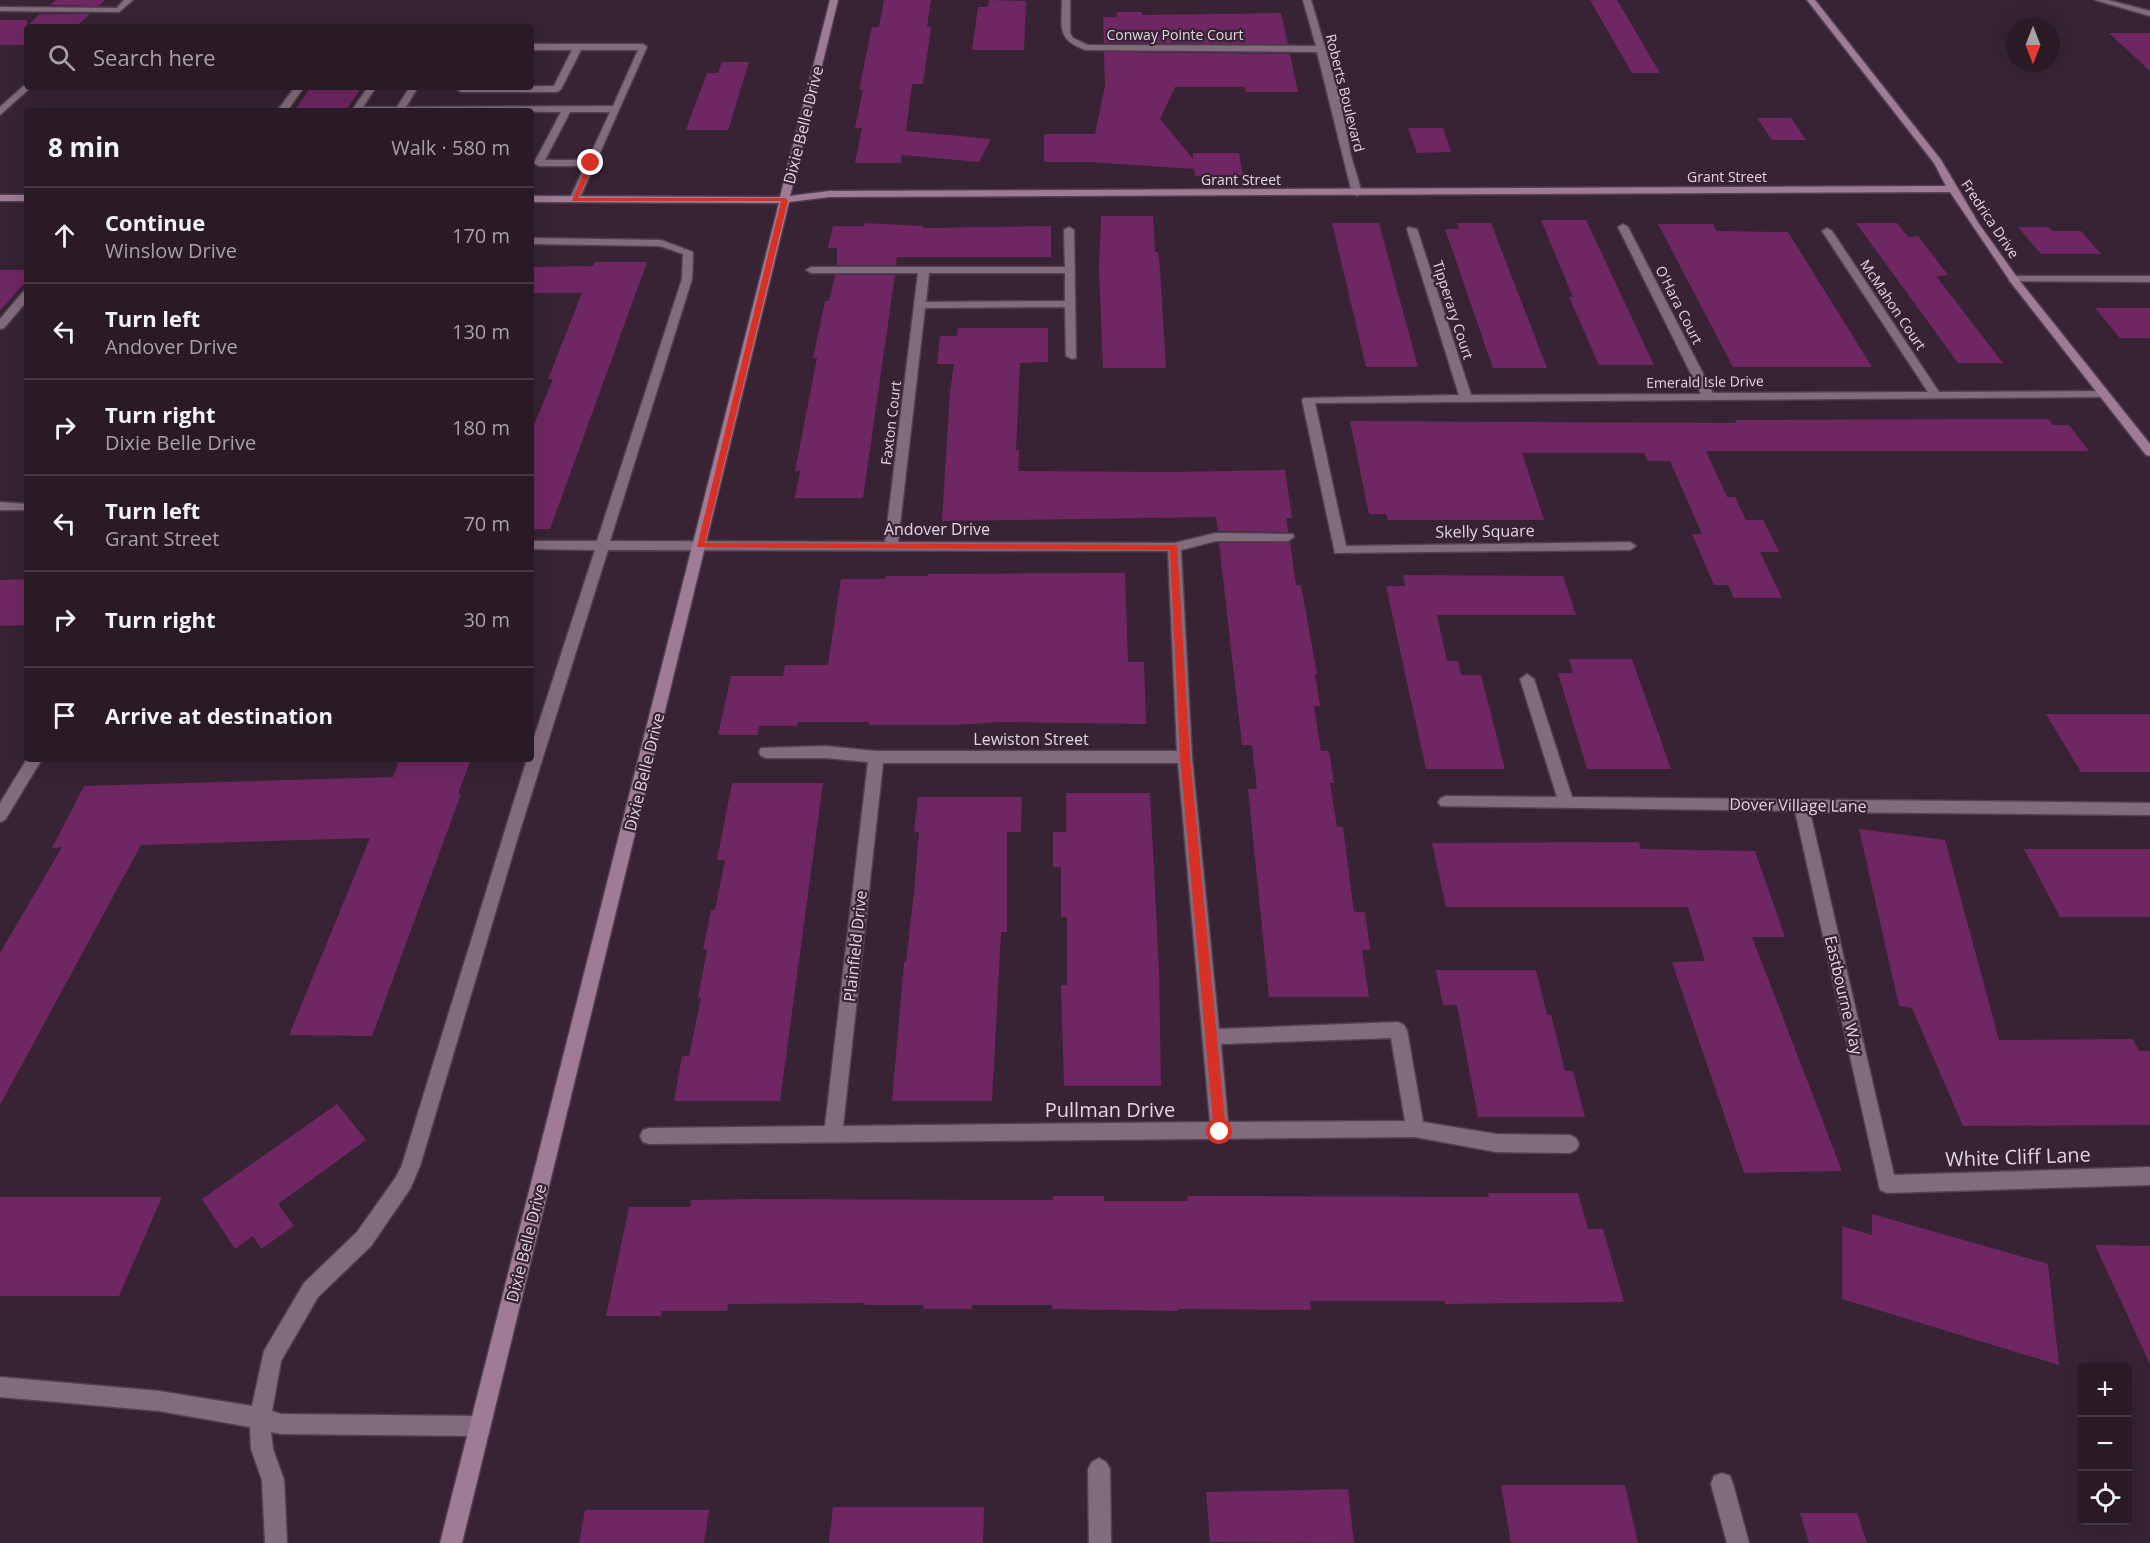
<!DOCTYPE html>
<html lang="en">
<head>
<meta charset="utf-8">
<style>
	body { margin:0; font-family:"Open Sans",sans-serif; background:#31232e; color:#f1f3f6 }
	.controls { position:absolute; right:18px; bottom:18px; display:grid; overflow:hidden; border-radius:6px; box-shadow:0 6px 24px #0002 }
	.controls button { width:54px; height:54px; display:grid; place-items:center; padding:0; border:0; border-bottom:2px solid #453843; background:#291a26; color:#f1f3f6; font:30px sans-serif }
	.compass { position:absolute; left:2006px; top:18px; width:54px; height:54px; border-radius:50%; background:#291a26; box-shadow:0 6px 24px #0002; rotate:180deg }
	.stop { position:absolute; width:18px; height:18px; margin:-14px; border:4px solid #d93025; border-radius:50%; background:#fff }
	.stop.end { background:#d93025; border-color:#fff; box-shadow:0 2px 6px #0008 }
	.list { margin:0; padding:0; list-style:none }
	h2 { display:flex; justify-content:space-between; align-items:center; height:78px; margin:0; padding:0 24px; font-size:26px }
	h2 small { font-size:20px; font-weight:400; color:#a5a1a7 }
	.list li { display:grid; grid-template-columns:39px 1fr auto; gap:18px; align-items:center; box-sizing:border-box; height:96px; padding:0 24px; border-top:2px solid #453843 }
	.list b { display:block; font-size:22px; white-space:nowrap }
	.list p { margin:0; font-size:20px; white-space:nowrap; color:#a5a1a7 }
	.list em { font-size:20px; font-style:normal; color:#a5a1a7 }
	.icon { flex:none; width:33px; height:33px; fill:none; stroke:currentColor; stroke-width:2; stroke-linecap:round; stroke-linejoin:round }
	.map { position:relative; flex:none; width:2150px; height:1543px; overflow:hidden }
	.search { position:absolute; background:#291a26; box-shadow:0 6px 24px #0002; left:24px; top:24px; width:510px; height:66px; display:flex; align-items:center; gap:15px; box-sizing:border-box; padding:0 21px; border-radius:6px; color:#a5a1a7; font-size:22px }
	.panel { position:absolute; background:#291a26; box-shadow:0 6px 24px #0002; left:24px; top:108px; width:510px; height:654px; border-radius:6px }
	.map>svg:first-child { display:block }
	.building { fill:#6f2763 }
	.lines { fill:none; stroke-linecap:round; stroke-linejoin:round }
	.lane-casing { stroke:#51404d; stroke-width:3 }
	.street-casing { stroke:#51404d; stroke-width:3 }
	.secondary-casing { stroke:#51404d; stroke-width:3 }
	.lane { fill:#826b7c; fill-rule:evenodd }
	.street { fill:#826b7c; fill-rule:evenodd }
	.secondary { fill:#9f7b96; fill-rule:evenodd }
	.route { fill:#d93025 }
	.labels { text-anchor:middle; stroke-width:4.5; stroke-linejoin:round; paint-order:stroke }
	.far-street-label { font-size:14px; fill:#e1d4de; stroke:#372333 }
	.street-label { font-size:16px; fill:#e1d4de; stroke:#372333 }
	.near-street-label { font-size:20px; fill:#e1d4de; stroke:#372333 }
</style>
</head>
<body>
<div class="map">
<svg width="2150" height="1543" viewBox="0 0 2150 1543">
	<rect width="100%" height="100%" fill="#372333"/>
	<g class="building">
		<polygon points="56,0 105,0 99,6 50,5"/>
		<polygon points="884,0 931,0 927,27 931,27 923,84 912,84 906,131 991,139 979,162 902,155 901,163 855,163 862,128 855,128 863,90 859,90 872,27 879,27"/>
		<polygon points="989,0 1026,1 1024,50 972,50 978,7 988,7"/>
		<polygon points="1590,0 1617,0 1660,73 1632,73"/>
		<polygon points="1117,12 1142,12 1142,15 1281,13 1288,44 1104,43 1103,17 1117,17"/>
		<polygon points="40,14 90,14 76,27 27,27 27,45 0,45 0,20 27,20 27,26"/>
		<polygon points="2109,33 2150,33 2150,71"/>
		<polygon points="1104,52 1290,54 1298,92 1246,92 1245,87 1175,87 1160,119 1193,159 1193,153 1239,153 1243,176 1195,176 1194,169 1089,162 1044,162 1044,134 1095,134 1105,86"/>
		<polygon points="722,62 749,62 728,130 686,130 707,73 718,73"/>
		<polygon points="311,87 362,87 345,111 294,111"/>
		<polygon points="1757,118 1791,118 1806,140 1772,140"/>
		<polygon points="1408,128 1443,128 1451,152 1417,153"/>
		<polygon points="1101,216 1153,216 1155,252 1158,252 1160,269 1166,368 1103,368 1099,270"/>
		<polygon points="1541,220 1586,220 1654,365 1599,365 1569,297 1573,297"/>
		<polygon points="865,223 923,226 923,228 1051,226 1051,257 897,257 896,265 837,265 837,248 828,248 833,226 864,226"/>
		<polygon points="1332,223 1379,223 1418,367 1366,367"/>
		<polygon points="1457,223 1491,223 1547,368 1493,368 1445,229 1459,229"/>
		<polygon points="1856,223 1897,223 1908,237 1918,236 1948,275 1936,276 2003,363 1958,363"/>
		<polygon points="1658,224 1713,224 1717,231 1788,232 1872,367 1733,367"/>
		<polygon points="2018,227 2048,227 2052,231 2081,231 2101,254 2041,254"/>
		<polygon points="595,262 647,262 550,529 531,529 531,432 553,379 548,379 582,293 531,293 531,267 593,266"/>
		<polygon points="0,270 27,270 27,280 0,311"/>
		<polygon points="835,275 895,275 863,498 795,498 800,471 795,471 817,358 813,358 825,301 829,301"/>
		<polygon points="2095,308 2150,308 2150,338 2120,338"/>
		<polygon points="958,328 1048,328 1048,362 1020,363 1016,450 1019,450 1018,471 1170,472 1285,470 1292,518 1286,518 1288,532 1218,531 1216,517 942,521 950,392 954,364 937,364 940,336 957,336"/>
		<polygon points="2048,419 2053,425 2069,425 2089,451 1706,451 1727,497 1735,497 1746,520 1763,520 1779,552 1760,552 1782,598 1734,598 1728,585 1714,585 1692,534 1702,534 1670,461 1648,461 1644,453 1522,453 1544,520 1388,520 1386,514 1369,514 1350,421 1736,423 1735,420"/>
		<polygon points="1290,542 1296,585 1301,585 1317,674 1315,674 1320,706 1314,706 1321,751 1329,751 1334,783 1330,783 1337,827 1343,827 1354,912 1365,912 1370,950 1362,950 1369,997 1269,997 1248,789 1257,789 1252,745 1242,745 1219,543"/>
		<polygon points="1095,573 1125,573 1128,662 1144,662 1146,724 1002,722 953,725 869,725 869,722 798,722 797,726 759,726 758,735 718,735 731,676 783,676 785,665 828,665 841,579 885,579 886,576 928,576 928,574"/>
		<polygon points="1403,575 1563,576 1576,615 1437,615 1447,661 1458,661 1461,675 1481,675 1505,769 1426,769 1386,586 1405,586"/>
		<polygon points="27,579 27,625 0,626 0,580"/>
		<polygon points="1569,659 1632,659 1671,769 1587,769 1558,673 1573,673"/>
		<polygon points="2046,714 2150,714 2150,772 2081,772"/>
		<polygon points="400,759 471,759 458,794 461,794 372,1036 289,1035 370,838 141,845 0,1105 0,953 62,847 52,848 84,786 393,777"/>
		<polygon points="732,783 823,783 780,1101 674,1101 682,1056 689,1056 701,998 698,998 707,950 703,950 711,910 715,910 725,860 717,860"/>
		<polygon points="1066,793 1150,793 1159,970 1161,1086 1064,1086 1061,985 1067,985 1067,917 1061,917 1061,867 1053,867 1053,832 1066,832"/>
		<polygon points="918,797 1022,797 1021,832 1007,832 1007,932 1001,932 992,1101 892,1101 904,962 906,962 914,893 919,832 914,832"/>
		<polygon points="1859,829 1945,840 1999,1040 2133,1039 2139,1051 2150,1051 2150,1125 1963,1126 1912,1008 1899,1006"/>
		<polygon points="1639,842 1641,849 1755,851 1785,937 1752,937 1842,1171 1744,1173 1672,962 1705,961 1688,907 1446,907 1432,843"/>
		<polygon points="2024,849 2150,849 2150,917 2060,917"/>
		<polygon points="1436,970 1536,970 1547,1015 1551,1015 1565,1071 1573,1071 1585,1117 1478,1117 1457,1005 1443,1005"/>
		<polygon points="337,1104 366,1140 278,1204 294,1226 261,1249 253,1236 235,1249 202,1199"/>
		<polygon points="1488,1193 1578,1193 1588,1229 1603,1229 1624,1302 1445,1304 1444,1301 1310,1301 1311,1310 1178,1309 1178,1311 1052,1309 1052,1305 972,1305 972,1309 923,1309 924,1305 865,1305 865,1303 728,1304 727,1311 662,1311 661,1316 606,1316 629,1207 690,1207 691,1200 753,1199 1053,1200 1053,1196 1104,1196 1104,1201 1188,1201 1187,1196 1489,1197"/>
		<polygon points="0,1197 162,1197 119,1296 0,1296"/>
		<polygon points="1872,1214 2048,1264 2059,1365 1842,1299 1842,1226 1872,1235"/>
		<polygon points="2095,1245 2150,1246 2150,1364"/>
		<polygon points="1501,1485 1625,1485 1638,1543 1511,1543"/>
		<polygon points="1348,1489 1354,1543 1210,1542 1206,1492"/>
		<polygon points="833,1507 984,1507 983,1543 829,1543"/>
		<polygon points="585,1510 709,1510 704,1543 579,1543"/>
		<polygon points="1800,1513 1857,1513 1867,1543 1809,1543"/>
	</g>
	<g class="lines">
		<defs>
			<g id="lane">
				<polygon points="124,0 133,0 119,12 0,11 0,7 117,8"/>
				<path d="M531,44H643L647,47L578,202L569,200L585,166H539L534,163L561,112L352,110L368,87H376L363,107H397L410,87H418L406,107L613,106L638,50H581L561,89L557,92H461L457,89L458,87L554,86L572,50H531ZM570,112H610L588,160H545Z"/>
				<polygon points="27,83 27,87 30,88 0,115 0,107"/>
				<polygon points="295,87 304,87 287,111 277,111"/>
				<polygon points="1623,224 1628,227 1713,393 1928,392 1822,231 1827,228 1832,231 1939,392 2103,391 2109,394 2103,397 1315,403 1346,546 1630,542 1636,546 1630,550 1335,553 1302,400 1304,398 1459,395 1407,229 1408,227 1417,229 1471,395 1701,394 1618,227"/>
				<path d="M1069,227L1074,230L1076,358L1072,359L1066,356L1065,307L925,308L898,542L1174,543L1216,533L1293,534L1294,537L1288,541H1216L1181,550L1192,757L1219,1029L1398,1022L1404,1025L1407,1030L1423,1122L1496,1134L1570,1135L1576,1138L1579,1144L1576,1150L1570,1153L1496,1152L1415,1137L649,1144L643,1142L640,1136L643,1130L649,1128L825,1126L868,762L825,758H766L761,756L759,752L761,748L825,746L876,751H1177L1168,551L608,550L517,840L420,1166L410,1189L371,1246L318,1297L281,1361L272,1411L281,1414L480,1416L487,1419L490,1426L487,1433L480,1436L281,1434L271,1432L273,1449L284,1480L287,1543H265L262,1480L251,1449L250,1427L159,1411L0,1397V1377L159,1391L252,1406L264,1351L304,1283L357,1232L396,1177L402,1165L527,759H531V747L595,550L531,549V541H597L682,279L683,254L660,246L531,244V238L661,240L693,252L692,279L610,541L885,542L918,273H811L806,270L811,267H1065L1064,230ZM929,273H1065V301L926,302ZM883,763H1178L1210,1122L843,1126ZM1391,1038L1405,1121L1228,1122L1221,1044Z"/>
				<polygon points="27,291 27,301 4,328 0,329 0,319 23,292"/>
				<polygon points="0,502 27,504 27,510 0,510"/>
				<polygon points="1527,674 1534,679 1572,797 2150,803 2150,815 1810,812 1894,1175 2150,1167 2150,1185 1887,1193 1880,1190 1795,811 1441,806 1438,802 1441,798 1446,796 1557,797 1520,679"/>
				<polygon points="27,759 42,759 5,820 0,822 0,803"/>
			</g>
			<g id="street">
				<path d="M1062,0H1070V33L1073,38L1088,45L1316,46L1303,0H1311L1340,98L1351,156L1362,193L1357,196L1352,193L1317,52L1086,50C1056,40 1062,27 1062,0Z"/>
				<polygon points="2095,0 2108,0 2150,11 2150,16"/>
				<polygon points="2013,276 2150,276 2150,282 2009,281 2009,277"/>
				<polygon points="1099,1458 1106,1462 1110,1469 1111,1543 1089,1543 1088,1469 1092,1462"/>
				<polygon points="1722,1473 1730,1476 1733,1484 1749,1543 1727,1543 1711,1484 1714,1476"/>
			</g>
			<g id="secondary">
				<polygon points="830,0 838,0 790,196 829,191 1946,186 1934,163 1807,0 1815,0 1941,160 1979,224 2019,280 2150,444 2150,456 2146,455 2012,284 1950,192 829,197 789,202 462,1543 440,1543 779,203 531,202 531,196 780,197"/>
				<rect x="0" y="195" width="27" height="6"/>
			</g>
		</defs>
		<use href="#lane" class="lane-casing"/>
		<use href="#street" class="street-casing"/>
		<use href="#secondary" class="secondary-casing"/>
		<use href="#lane" class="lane"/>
		<use href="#street" class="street"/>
		<use href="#secondary" class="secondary"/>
	</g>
	<polygon class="route" points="591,161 594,163 578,198 785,198 788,200 705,543 1177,545 1190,757 1226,1132 1224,1135 1220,1137 1214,1132 1180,757 1170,550 697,547 781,201 572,201 588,163"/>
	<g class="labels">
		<g class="far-street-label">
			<text x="1175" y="40">Conway Pointe Court</text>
			<text transform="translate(1345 93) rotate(76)" y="5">Roberts Boulevard</text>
			<text x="1727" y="182">Grant Street</text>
			<text x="1241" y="185">Grant Street</text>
			<text transform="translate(1990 219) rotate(56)" y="5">Fredrica Drive</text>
			<text transform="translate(1679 305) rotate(63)" y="5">O'Hara Court</text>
			<text transform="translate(1893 305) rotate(56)" y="5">McMahon Court</text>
			<text transform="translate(1453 310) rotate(72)" y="5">Tipperary Court</text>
			<text transform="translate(1705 382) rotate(-1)" y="5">Emerald Isle Drive</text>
			<text transform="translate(891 423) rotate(-83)" y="5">Faxton Court</text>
		</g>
		<g class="street-label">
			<text transform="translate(803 125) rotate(-76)" y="6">Dixie Belle Drive</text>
			<text x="937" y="535">Andover Drive</text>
			<text transform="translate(1485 531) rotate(-1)" y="6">Skelly Square</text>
			<text x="1031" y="745">Lewiston Street</text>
			<text transform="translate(644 772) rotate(-76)" y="6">Dixie Belle Drive</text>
			<text transform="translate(1798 805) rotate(1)" y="6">Dover Village Lane</text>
			<text transform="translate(855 946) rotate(-84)" y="6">Plainfield Drive</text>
			<text transform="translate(1844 995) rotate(77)" y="6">Eastbourne Way</text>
			<text transform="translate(526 1243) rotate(-76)" y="6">Dixie Belle Drive</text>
		</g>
		<g class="near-street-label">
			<text x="1110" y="1117">Pullman Drive</text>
			<text transform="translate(2018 1157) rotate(-2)" y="7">White Cliff Lane</text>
		</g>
	</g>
</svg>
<div class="controls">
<button>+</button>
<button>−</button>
<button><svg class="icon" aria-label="locate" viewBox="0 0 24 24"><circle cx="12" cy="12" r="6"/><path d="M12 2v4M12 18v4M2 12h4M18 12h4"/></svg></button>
</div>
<svg class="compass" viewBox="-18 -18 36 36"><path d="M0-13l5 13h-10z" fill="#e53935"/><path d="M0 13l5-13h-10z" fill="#a5a1a7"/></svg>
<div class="stop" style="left:1220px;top:1132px"></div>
<div class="stop end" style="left:591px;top:163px"></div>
<div class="search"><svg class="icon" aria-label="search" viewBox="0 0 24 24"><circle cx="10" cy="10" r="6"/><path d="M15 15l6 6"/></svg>Search here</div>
<section class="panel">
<h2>8 min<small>Walk · 580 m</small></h2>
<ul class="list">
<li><svg class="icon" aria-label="ahead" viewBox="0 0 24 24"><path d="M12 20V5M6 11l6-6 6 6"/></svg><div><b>Continue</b><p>Winslow Drive</p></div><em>170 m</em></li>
<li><svg class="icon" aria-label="left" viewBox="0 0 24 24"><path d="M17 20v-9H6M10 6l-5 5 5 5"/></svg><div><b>Turn left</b><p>Andover Drive</p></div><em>130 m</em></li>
<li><svg class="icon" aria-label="right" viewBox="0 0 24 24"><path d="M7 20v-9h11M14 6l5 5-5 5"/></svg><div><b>Turn right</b><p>Dixie Belle Drive</p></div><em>180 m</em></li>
<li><svg class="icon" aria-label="left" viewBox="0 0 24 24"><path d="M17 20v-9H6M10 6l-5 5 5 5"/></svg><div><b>Turn left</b><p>Grant Street</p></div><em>70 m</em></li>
<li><svg class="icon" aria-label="right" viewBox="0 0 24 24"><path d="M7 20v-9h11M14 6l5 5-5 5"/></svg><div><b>Turn right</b></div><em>30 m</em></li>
<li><svg class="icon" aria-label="arrive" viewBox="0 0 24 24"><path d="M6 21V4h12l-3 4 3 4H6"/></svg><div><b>Arrive at destination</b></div></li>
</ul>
</section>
</div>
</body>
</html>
